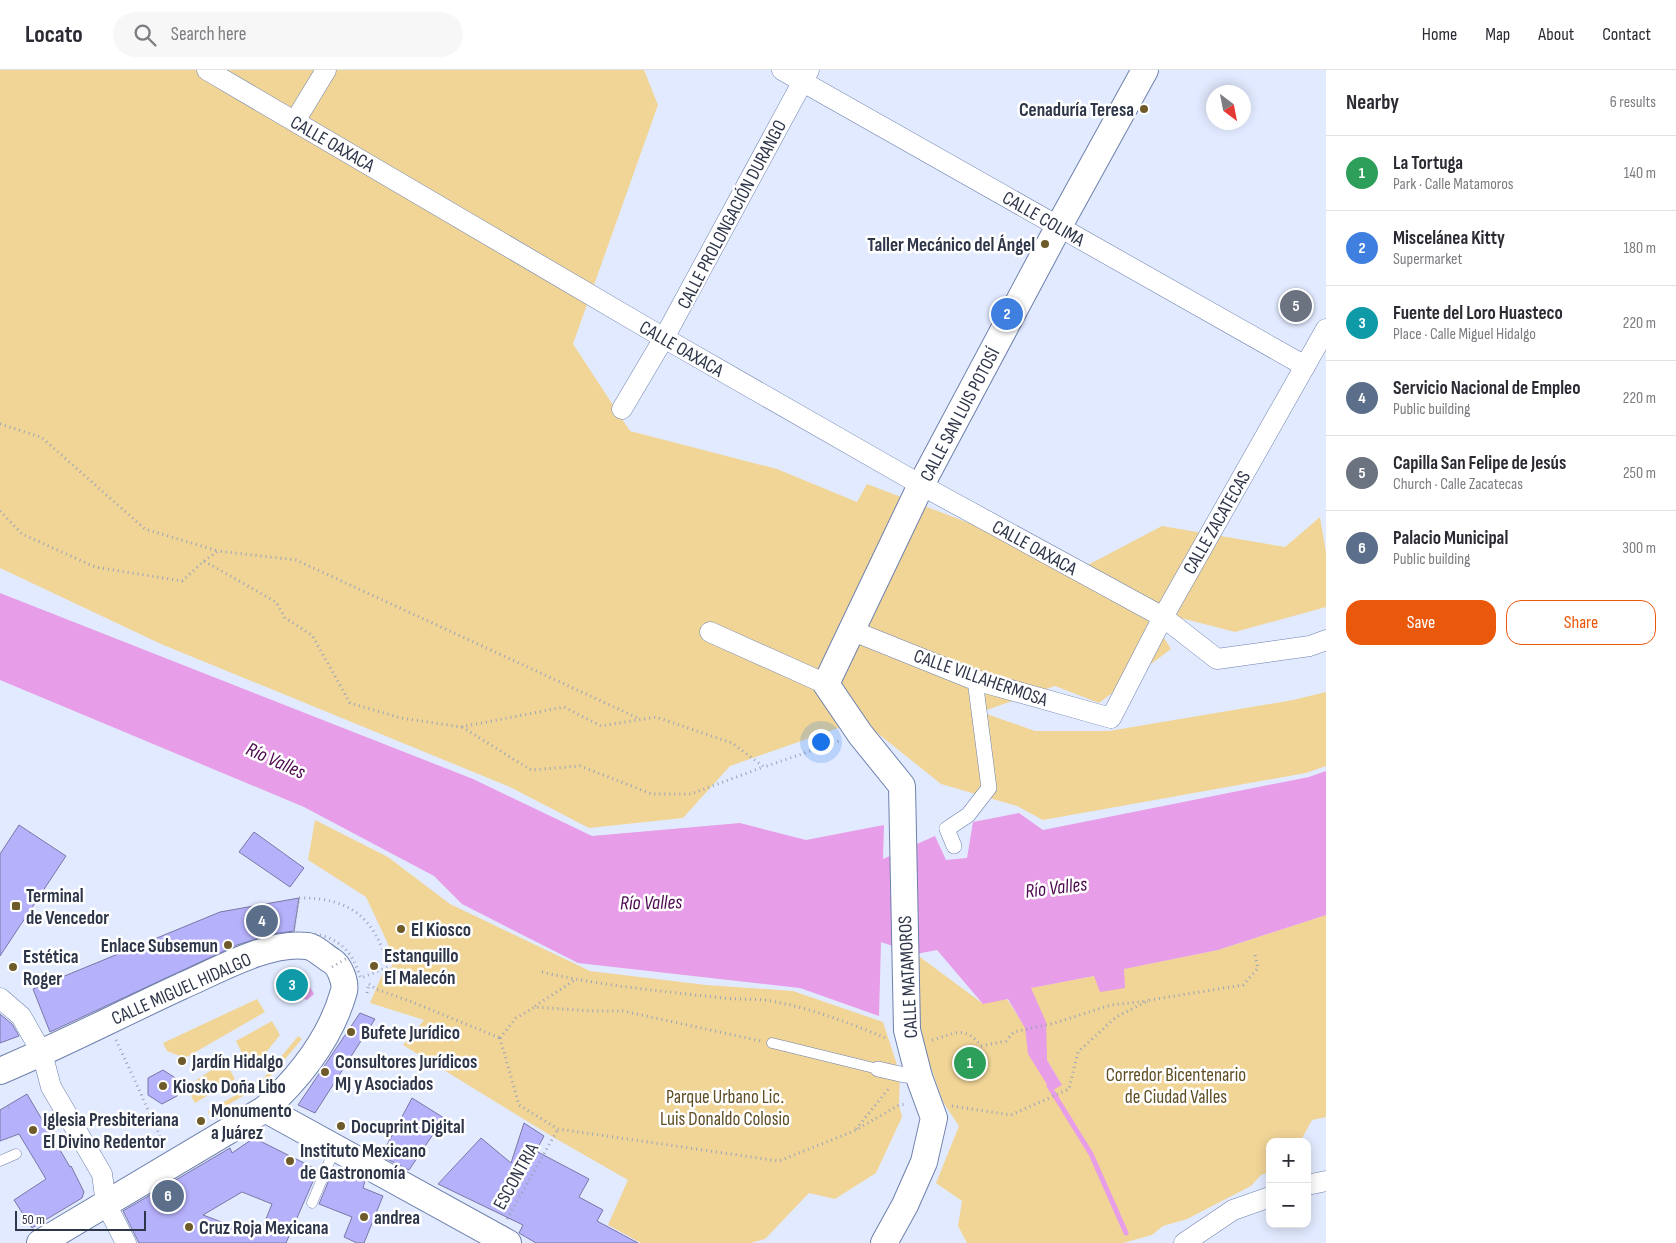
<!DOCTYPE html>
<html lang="en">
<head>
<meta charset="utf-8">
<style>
	body { margin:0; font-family:"Sofia Sans Condensed",sans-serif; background:#f7f7f7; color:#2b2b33 }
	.controls { position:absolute; right:15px; bottom:15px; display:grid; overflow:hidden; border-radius:10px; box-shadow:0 2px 12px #0003 }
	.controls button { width:45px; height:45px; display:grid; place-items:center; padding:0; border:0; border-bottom:1px solid #e1e1e2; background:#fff; color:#2b2b33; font:25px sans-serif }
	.compass { position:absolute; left:1206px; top:15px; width:45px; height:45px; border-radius:50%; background:#fff; box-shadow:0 2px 12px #0003; rotate:148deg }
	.scale { position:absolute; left:15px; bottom:12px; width:131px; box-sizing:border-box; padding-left:5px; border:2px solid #2e3649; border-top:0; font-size:14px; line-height:18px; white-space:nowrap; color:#2e3649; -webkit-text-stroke:4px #fff; paint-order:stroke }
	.you { position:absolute; left:820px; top:671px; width:18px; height:18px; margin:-12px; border:4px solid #fff; border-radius:50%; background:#1a73e8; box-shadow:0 0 0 8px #1a73e833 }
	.badge { display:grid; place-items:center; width:32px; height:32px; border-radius:50%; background:#ea580c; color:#fff; font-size:16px; font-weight:700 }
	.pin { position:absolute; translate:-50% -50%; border:2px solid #fff; box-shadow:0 1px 5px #0006 }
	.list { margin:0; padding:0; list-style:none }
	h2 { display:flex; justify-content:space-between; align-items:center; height:65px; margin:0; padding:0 20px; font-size:21px }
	h2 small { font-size:16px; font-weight:400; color:#7c7c81 }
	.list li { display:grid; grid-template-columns:32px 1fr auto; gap:15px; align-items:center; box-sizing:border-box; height:75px; padding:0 20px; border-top:1px solid #e1e1e2 }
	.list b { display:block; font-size:19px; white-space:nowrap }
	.list p { margin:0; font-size:16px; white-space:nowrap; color:#7c7c81 }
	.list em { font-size:16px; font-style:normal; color:#7c7c81 }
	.actions { display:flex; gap:10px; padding:15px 20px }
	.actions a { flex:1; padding:11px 0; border:1px solid #ea580c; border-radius:15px; text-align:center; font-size:18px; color:#ea580c }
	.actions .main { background:#ea580c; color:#fff }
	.icon { flex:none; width:28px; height:28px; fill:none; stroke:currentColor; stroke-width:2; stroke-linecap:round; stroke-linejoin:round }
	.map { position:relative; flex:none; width:1326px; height:1173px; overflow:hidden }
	header { display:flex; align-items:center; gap:30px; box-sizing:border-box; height:70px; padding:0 25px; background:#fff; border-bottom:1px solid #e1e1e2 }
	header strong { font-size:24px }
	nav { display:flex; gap:28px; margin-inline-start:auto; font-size:18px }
	.search { width:350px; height:45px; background:#f7f7f7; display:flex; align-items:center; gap:12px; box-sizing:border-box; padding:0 18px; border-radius:28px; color:#7c7c81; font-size:19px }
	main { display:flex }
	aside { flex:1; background:#fff }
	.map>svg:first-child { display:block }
	.green { fill:#f1d597 }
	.water { fill:#e79de7 }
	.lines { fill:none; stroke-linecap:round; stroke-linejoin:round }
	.stream { stroke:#e79de7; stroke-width:5 }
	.building { fill:#b6b1fb; stroke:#7a77a7; fill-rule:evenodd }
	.service-casing { stroke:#6d80ad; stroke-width:11 }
	.pedestrian-casing { stroke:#6d80ad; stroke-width:16 }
	.minor-casing { stroke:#6d80ad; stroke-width:21 }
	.tertiary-casing { stroke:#6d80ad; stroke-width:28 }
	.path { stroke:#9ba3b8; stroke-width:3; stroke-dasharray:1 4; stroke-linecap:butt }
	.service { stroke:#fff; stroke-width:10 }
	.pedestrian { stroke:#fff; stroke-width:15 }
	.minor { stroke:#fff; stroke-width:20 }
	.tertiary { stroke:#fff; stroke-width:26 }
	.path-bridge { stroke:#9ba3b8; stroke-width:3; stroke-dasharray:1 4; stroke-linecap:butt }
	.poi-dot { fill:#6f5a29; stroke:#fff; stroke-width:2 }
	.labels { text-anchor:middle; stroke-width:5; stroke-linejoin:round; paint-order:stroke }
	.poi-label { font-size:19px; font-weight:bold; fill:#2e3649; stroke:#fff; text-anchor:start }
	.street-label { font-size:19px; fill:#2e3649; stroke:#fff }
	.park-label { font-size:19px; fill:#5f4d23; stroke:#fff }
	.water-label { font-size:20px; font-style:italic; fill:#4d094f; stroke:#fff }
</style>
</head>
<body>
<header>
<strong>Locato</strong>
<div class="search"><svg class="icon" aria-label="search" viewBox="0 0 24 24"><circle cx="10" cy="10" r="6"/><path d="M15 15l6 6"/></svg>Search here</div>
<nav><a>Home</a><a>Map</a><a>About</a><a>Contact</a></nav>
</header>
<main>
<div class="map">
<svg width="1326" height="1173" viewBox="0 0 1326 1173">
	<rect width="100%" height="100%" fill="#e2eaff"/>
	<g class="green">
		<polygon points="0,0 644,0 658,35 573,274 630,361 777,399 857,432 867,414 1084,497 1162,456 1285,477 1320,447 1326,483 1326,537 1235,562 1146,539 1171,579 1099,633 1055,616 981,642 1035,661 1109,661 1293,630 1326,622 1326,696 1306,703 1043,750 1017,736 941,714 861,650 730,696 683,748 589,758 510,717 161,574 0,498"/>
		<polygon points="315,750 388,787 450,834 590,901 706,915 793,921 883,952 900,1004 899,1035 902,1047 876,1103 835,1129 809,1123 765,1169 751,1173 641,1173 608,1155 628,1110 553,1067 403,975 424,950 370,933 384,900 392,897 388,874 366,827 308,790"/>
		<polygon points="1326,845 1326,1047 1312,1050 1300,1072 1270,1072 1270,1102 1261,1105 1251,1116 1187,1149 1163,1156 1152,1165 1123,1173 967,1173 958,1156 962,1131 936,1113 959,1056 943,1032 922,972 916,884 982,933 1007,929 1062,1015 1047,990 1030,918 1094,906 1125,918 1123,899 1218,880"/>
		<polygon points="257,929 265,942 185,988 167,981 163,973"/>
		<polygon points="272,951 280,965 251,1001 236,971"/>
		<polygon points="298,966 302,969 265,1013 209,1046 208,1041 262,1010"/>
		<polygon points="225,991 235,1009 195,1033 186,1017"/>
	</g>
	<g class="water">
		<polygon points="0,523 473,709 592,766 740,753 806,770 884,755 883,789 935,766 946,790 967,788 973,752 1019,743 1043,760 1309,707 1326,701 1326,845 1218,880 1124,899 1125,918 1100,922 1094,906 1031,918 1046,952 1047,990 1062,1015 1051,1021 1028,984 1025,958 1008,929 983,934 937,880 916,884 881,872 879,946 800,918 578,893 462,834 434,806 304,737 0,610"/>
		<polygon points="302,903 314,924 307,930 276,918 274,913 295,904"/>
	</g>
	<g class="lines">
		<polyline class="stream" points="1049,1016 1091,1084 1126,1163"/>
	</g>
	<g class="building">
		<polygon points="19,755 66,786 0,886 0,784"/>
		<polygon points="254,762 304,798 290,817 239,782"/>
		<polygon points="299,828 294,861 272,864 237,875 50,962 33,919 220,842"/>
		<polygon points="360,943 375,949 315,1043 298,1035"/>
		<polygon points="0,944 12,954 19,966 0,973"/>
		<polygon points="163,1000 177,1009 177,1026 162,1034 148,1025 148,1008"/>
		<polygon points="27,1024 70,1097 71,1096 84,1122 82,1128 32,1158 14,1130 46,1109 19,1064 0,1071 0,1040"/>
		<polygon points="412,1028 444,1048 409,1100 381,1086"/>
		<polygon points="524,1053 544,1066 536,1081 589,1109 579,1127 603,1140 597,1151 638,1173 536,1173 519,1163 523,1155 438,1114 481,1068 511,1093"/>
		<path d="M254,1068L318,1100L286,1173H139L123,1141L230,1078L232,1083ZM242,1122L272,1134L259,1166L203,1145Z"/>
		<polygon points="334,1098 365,1111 363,1118 383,1126 364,1173 357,1173 344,1167 352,1147 319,1134"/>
	</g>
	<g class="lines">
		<defs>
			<g id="service">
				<polyline points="772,973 878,999"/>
				<polyline points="0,1091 16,1084"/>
				<polyline points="312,1133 335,1078"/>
			</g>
			<g id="pedestrian">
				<polyline points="954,776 947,759 968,745 989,718 975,610"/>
				<polyline points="878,999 900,1004 919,1007"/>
			</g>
			<g id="minor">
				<polyline points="207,0 664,268 921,415 1163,547 1217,589 1310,576 1326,570"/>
				<polyline points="782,0 1305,296"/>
				<polyline points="295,51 326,0"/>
				<polyline points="622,339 664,268 809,0"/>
				<polyline points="853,561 975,610 1111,648 1163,547 1326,259"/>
				<polyline points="710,562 826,614"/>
				<polyline points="0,928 21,946 42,983 51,1017 102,1104 106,1134 126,1173"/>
				<polyline points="1307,1115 1326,1111"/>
				<polyline points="1184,1173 1233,1140 1270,1127"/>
			</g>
			<g id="tertiary">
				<path d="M0,1001C62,975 121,944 182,916C217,901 268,871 307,876C315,877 325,887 332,891C340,896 346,913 344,921C331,968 300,1007 265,1039L40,1173"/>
				<polyline points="265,1039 508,1173"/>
				<polyline points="884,1173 905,1135 924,1092 934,1048 919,1007 907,960 902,716 860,664 826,614 921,415 1059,156 1145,0"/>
			</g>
		</defs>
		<use href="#service" class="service-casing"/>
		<use href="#pedestrian" class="pedestrian-casing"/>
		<use href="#minor" class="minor-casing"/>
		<use href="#tertiary" class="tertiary-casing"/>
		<g class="path">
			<polyline points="0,354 41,367 145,459 218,481"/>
			<polyline points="0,441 22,464 95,497 182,511 204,491 276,532 285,548 312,565 350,633 401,648 461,657 564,637 601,656 656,647 732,673 764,697 839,671"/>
			<polyline points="204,491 218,481 296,490 640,649"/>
			<polyline points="462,657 531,700 580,696 652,724 691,724 763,697"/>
			<path d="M299,828C349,827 376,848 388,897L361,908C358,901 355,892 351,886C337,866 316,862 293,864Z"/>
			<path d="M542,902C601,916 662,921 723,928C740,930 759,928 776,932C814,939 852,954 888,969"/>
			<polyline points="369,914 376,919 412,932 500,968"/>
			<polyline points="367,923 369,914"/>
			<polyline points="535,936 575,910"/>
			<polyline points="500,968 519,1035 558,1059 779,1091 854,1061 899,1035 907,1034"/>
			<polyline points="500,968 516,948 535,937 591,941 623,941 761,971"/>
			<polyline points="116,970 142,1026"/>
			<path d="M932,970C954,964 964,954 981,976L1006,971L1014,962L1055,953L1111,935L1148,931"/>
			<polyline points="143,1029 164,1075"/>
			<polyline points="6,1036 7,1039 12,1036"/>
			<polyline points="952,1036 1011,1045 1069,1019 1078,982 1116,947 1150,930 1243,915 1258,898 1255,885"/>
			<polyline points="856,1059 890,1017"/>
			<polyline points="507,1149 558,1059"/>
		</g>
		<use href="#service" class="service"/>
		<use href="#pedestrian" class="pedestrian"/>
		<use href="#minor" class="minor"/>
		<use href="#tertiary" class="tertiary"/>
		<polyline class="path-bridge" points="332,897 349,887"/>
	</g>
	<g class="poi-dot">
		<circle cx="1144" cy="39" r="5"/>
		<circle cx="1045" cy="174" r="5"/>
		<rect x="11" y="831" width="10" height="10" rx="2.5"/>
		<circle cx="401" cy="859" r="5"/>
		<circle cx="228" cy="875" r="5"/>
		<circle cx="374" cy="896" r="5"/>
		<circle cx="13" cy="897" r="5"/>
		<circle cx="351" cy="962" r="5"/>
		<circle cx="182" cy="991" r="5"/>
		<circle cx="325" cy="1002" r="5"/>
		<circle cx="163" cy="1016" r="5"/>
		<circle cx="201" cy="1051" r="5"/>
		<circle cx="341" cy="1056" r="5"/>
		<circle cx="33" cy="1060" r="5"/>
		<circle cx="290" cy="1091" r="5"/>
		<circle cx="364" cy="1147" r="5"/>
		<circle cx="189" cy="1157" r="5"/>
	</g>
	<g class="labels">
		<g class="poi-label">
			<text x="1134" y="46" text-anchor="end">Cenaduría Teresa</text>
			<text x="1035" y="181" text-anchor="end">Taller Mecánico del Ángel</text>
			<text x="26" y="832">Terminal<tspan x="26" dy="22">de Vencedor</tspan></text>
			<text x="411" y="866">El Kiosco</text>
			<text x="218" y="882" text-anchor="end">Enlace Subsemun</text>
			<text x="384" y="892">Estanquillo<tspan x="384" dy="22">El Malecón</tspan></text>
			<text x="23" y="893">Estética<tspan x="23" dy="22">Roger</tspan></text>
			<text x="361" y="969">Bufete Jurídico</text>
			<text x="192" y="998">Jardín Hidalgo</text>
			<text x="335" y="998">Consultores Jurídicos<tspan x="335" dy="22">MJ y Asociados</tspan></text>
			<text x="173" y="1023">Kiosko Doña Libo</text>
			<text x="211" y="1047">Monumento<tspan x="211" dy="22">a Juárez</tspan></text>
			<text x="43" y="1056">Iglesia Presbiteriana<tspan x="43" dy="22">El Divino Redentor</tspan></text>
			<text x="351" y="1063">Docuprint Digital</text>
			<text x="300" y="1087">Instituto Mexicano<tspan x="300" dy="22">de Gastronomía</tspan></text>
			<text x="374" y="1154">andrea</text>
			<text x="199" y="1164">Cruz Roja Mexicana</text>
		</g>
		<g class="street-label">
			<text transform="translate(333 73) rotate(30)" y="7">CALLE OAXACA</text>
			<text transform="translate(731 144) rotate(-62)" y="7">CALLE PROLONGACIÓN DURANGO</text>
			<text transform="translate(1044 148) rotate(30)" y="7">CALLE COLIMA</text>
			<text transform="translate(682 278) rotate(30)" y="7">CALLE OAXACA</text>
			<text transform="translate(959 344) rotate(-62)" y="7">CALLE SAN LUIS POTOSÍ</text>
			<text transform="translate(1216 452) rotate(-60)" y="7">CALLE ZACATECAS</text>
			<text transform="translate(1035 477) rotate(29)" y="7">CALLE OAXACA</text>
			<text transform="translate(981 607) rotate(19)" y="7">CALLE VILLAHERMOSA</text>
			<text transform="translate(907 907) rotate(-93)" y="7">CALLE MATAMOROS</text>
			<text transform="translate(181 918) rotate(-24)" y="7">CALLE MIGUEL HIDALGO</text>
			<text transform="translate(515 1106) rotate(-61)" y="7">ESCONTRIA</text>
		</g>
		<g class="park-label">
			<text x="1176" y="1011">Corredor Bicentenario<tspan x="1176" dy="22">de Ciudad Valles</tspan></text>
			<text x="725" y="1033">Parque Urbano Lic.<tspan x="725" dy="22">Luis Donaldo Colosio</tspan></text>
		</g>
		<g class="water-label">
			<text transform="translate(276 690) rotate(24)" y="7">Río Valles</text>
			<text transform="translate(1056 817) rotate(-7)" y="7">Río Valles</text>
			<text transform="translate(651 832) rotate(-1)" y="7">Río Valles</text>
		</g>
	</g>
</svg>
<div class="controls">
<button>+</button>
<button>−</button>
</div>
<svg class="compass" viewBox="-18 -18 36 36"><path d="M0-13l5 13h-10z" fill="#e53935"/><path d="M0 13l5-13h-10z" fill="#7c7c81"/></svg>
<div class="scale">50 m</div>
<div class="you"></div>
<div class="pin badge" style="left:970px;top:993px;background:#2e9e5b">1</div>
<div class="pin badge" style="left:1007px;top:244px;background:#3f7fe0">2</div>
<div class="pin badge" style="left:292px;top:915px;background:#0f9aa8">3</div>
<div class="pin badge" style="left:262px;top:851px;background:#5c6f8a">4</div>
<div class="pin badge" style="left:1296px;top:236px;background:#6b7280">5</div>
<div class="pin badge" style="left:168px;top:1126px;background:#5c6f8a">6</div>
</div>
<aside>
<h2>Nearby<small>6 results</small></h2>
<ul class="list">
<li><span class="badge" style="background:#2e9e5b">1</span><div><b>La Tortuga</b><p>Park · Calle Matamoros</p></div><em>140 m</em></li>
<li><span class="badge" style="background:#3f7fe0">2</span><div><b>Miscelánea Kitty</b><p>Supermarket</p></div><em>180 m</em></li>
<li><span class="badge" style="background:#0f9aa8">3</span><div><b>Fuente del Loro Huasteco</b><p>Place · Calle Miguel Hidalgo</p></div><em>220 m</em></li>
<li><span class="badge" style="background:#5c6f8a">4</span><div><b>Servicio Nacional de Empleo</b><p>Public building</p></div><em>220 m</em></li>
<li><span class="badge" style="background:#6b7280">5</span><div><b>Capilla San Felipe de Jesús</b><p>Church · Calle Zacatecas</p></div><em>250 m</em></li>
<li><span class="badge" style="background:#5c6f8a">6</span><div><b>Palacio Municipal</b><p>Public building</p></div><em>300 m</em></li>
</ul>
<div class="actions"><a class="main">Save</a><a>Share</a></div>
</aside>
</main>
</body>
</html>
